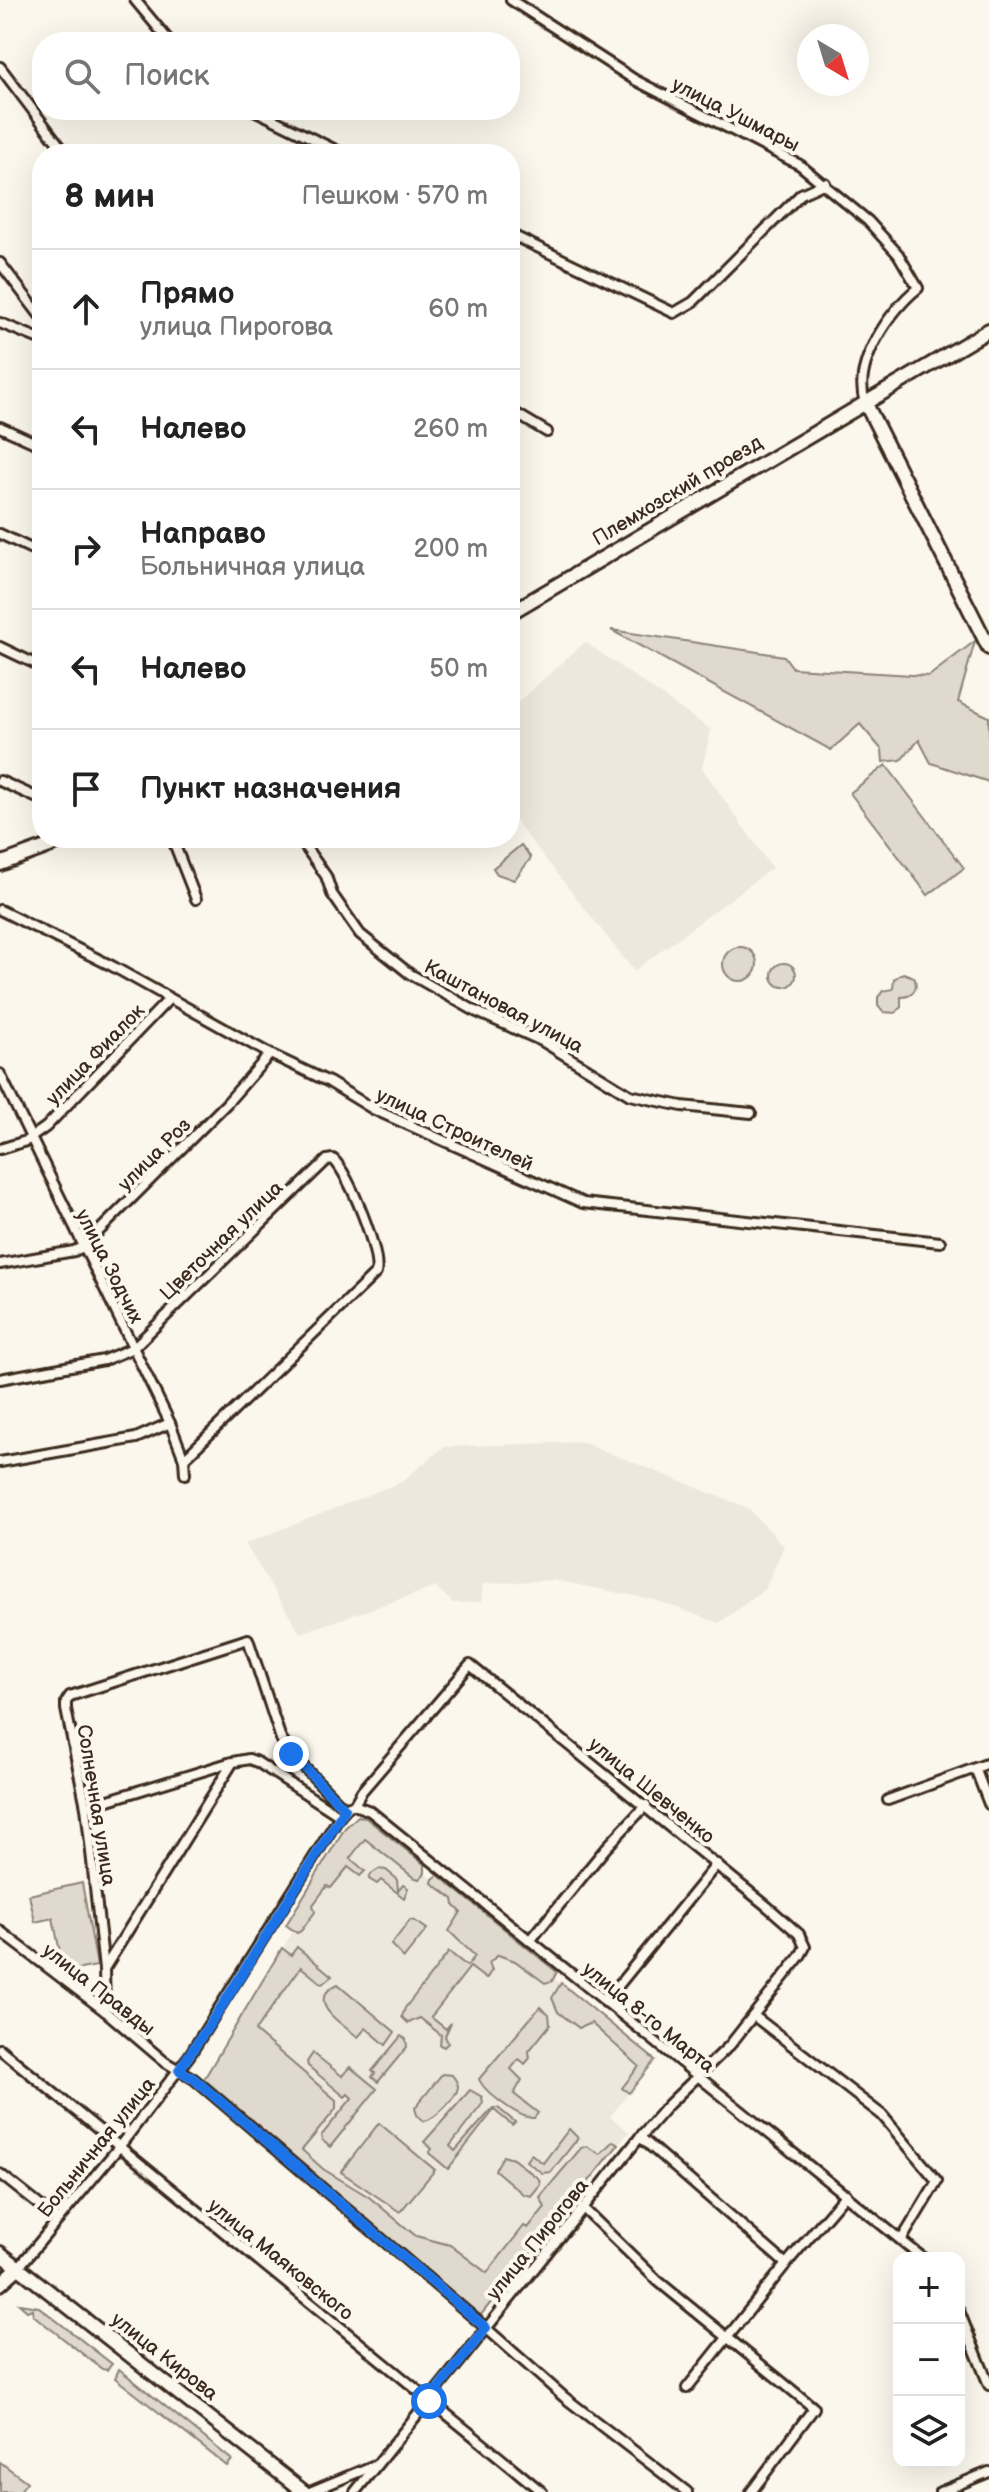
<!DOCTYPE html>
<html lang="ru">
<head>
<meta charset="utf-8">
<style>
	body { margin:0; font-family:"Balsamiq Sans",sans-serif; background:#f6f6f6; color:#222 }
	.controls { position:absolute; right:24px; bottom:24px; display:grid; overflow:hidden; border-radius:16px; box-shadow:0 8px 32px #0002 }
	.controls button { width:72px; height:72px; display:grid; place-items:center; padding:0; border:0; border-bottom:2px solid #e0e0e0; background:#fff; color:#222; font:40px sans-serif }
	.compass { position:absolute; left:797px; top:24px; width:72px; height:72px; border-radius:50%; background:#fff; box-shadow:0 8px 32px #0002; rotate:142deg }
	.stop { position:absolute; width:24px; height:24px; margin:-18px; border:6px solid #1a73e8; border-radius:50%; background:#fff }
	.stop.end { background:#1a73e8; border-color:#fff; box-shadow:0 2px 8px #0008 }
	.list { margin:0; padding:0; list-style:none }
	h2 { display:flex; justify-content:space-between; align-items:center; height:104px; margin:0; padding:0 32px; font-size:34px }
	h2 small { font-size:26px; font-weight:400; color:#767676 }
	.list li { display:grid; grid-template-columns:52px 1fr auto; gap:24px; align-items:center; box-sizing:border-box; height:120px; padding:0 32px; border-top:2px solid #e0e0e0 }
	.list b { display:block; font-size:30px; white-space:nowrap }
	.list p { margin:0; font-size:26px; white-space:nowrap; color:#767676 }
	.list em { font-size:26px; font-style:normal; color:#767676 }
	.icon { flex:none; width:44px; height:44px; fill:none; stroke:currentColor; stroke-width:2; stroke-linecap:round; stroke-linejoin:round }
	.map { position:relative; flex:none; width:989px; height:2492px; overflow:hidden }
	.search { position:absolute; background:#fff; box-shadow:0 8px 32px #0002; left:32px; top:32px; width:488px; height:88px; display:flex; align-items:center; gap:20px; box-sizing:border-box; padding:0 28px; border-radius:32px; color:#767676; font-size:30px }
	.panel { position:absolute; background:#fff; box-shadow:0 8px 32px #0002; left:32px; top:144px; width:488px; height:704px; border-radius:32px }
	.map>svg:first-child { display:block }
	.built { fill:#ede8dd }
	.green { fill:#dfd9ce; stroke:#8d8276; stroke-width:2 }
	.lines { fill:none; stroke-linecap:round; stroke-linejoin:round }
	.street-casing { stroke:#3b2a1e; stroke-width:14 }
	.secondary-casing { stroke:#3b2a1e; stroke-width:18 }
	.street { stroke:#fbf7ec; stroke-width:8 }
	.secondary { stroke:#fbf7ec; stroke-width:12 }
	.route { stroke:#1a73e8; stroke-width:10 }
	.labels { text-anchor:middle; stroke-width:8; stroke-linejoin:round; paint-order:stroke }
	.street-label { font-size:20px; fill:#3b2a1e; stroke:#fbf7ec }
</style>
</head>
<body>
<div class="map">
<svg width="989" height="2492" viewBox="0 0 989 2492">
	<rect width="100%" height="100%" fill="#fbf7ec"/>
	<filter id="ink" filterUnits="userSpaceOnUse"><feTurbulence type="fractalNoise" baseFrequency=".0125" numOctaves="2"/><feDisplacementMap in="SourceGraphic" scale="16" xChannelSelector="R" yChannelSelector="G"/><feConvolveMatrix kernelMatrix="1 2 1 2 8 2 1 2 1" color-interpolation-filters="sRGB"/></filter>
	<g filter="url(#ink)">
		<g class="built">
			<polygon points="585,642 711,730 702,768 772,868 634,971 510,814 510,709"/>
			<polygon points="582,1442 748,1508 784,1546 765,1589 719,1623 655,1600 553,1580 483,1584 481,1602 453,1603 436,1587 300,1633 245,1544 401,1482 444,1447"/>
			<polygon points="360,1820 655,2060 610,2117 629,2132 480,2316 204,2079"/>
		</g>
		<g class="green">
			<polygon points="611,630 784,656 793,668 929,676 975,641 958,702 989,717 989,782 931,763 919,740 901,760 883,762 882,750 860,724 831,750"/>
			<polygon points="886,765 964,868 928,895 850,793"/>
			<polygon points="521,845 531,858 514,880 497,874 493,868"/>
			<circle cx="740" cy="964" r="17"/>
			<circle cx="784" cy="975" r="12"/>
			<path d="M903,973L914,977C919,988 913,997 901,997V1007L895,1013L883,1012L878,1006V997L883,991L893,989L894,979Z"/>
			<polygon points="358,1816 366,1818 425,1865 425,1873 419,1879 413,1877 365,1839 350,1858 365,1871 360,1876 348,1867 331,1888 327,1886 313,1905 315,1912 301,1931 297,1933 286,1925 345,1828"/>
			<polygon points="379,1869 386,1870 397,1879 398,1891 403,1885 408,1888 404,1898 381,1880 377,1884 369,1879 371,1874"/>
			<polygon points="438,1875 557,1972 552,1981 545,1983 515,1961 498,1955 489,1963 492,1970 486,1979 470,1967 431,2017 446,2029 451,2023 445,2036 448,2043 444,2047 440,2045 441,2035 420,2018 408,2023 402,2017 405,2008 449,1952 467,1966 475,1956 449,1931 461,1912 454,1905 453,1899 432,1883 433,1879"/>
			<polygon points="82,1883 97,1966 64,1972 53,1918 35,1922 29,1895"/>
			<polygon points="410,1920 415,1921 427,1929 404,1958 391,1945"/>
			<polygon points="297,1947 332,1976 322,1984 301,1967 255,2031 336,2100 336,2109 302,2150 323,2169 369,2197 416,2236 450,2245 487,2273 524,2226 528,2228 545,2207 540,2197 581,2148 586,2146 600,2154 613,2141 619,2144 480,2316 204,2079 282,1948 291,1955"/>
			<polygon points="561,1983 655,2060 629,2093 622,2088 639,2066 591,2023 579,2028 558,2012 552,1998"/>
			<path d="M338,1984L395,2032L386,2045L366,2028L358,2037C341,2024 303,2001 338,1984Z"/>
			<path d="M540,2007L549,2014L550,2025L529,2051L530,2058L525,2064L519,2059L511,2069L522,2080L514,2094L538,2113L534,2118C520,2119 484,2092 479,2079Z"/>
			<polygon points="401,2036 406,2039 407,2047 378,2082 372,2077 375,2073 372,2071"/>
			<polygon points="313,2053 342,2076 350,2067 377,2089 330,2147 322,2140 321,2136 352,2098 348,2094 345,2097 308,2066 307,2062"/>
			<path d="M442,2074L452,2075C455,2079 458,2082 458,2087C457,2098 434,2120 424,2121L417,2115L415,2108Z"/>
			<polygon points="470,2090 482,2097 483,2103 450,2146 455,2151 493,2108 498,2108 515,2122 512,2125 494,2110 448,2169 429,2153 432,2149 424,2142"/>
			<polygon points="379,2123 435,2170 400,2212 341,2172"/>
			<polygon points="569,2129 578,2138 551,2172 542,2173 526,2161 531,2154 543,2163"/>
			<polygon points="503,2156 513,2159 539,2179 540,2185 531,2196 523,2194 495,2170"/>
			<polygon points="19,2304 39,2307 112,2364 107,2370 102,2369 33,2315 32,2309 27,2311"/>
			<polygon points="119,2369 232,2460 227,2466 115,2378"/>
			<polygon points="0,2462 27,2482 19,2492 0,2492"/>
		</g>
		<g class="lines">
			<defs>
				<g id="street">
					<polyline points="135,0 170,42"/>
					<path d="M511,0L635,80L800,165L868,221L898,254L918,288C890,310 852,365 865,402"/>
					<polyline points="0,67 66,154"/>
					<polyline points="254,110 344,154"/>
					<polyline points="510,234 674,313 693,302 801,194 825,183"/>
					<polyline points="0,263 42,318"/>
					<polyline points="0,323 42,340"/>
					<polyline points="510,410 547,432"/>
					<polyline points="0,427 42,446"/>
					<polyline points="0,534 42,554"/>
					<polyline points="0,647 42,667"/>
					<polyline points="0,781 42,800"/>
					<polyline points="172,838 196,899"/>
					<polyline points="299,838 326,876 332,894 360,934 410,974 475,1011 542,1041 630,1095 682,1106 751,1113"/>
					<polyline points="0,910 112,966 270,1054 329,1082 373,1109 583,1203 940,1242"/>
					<polyline points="0,1074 170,1423 184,1459 185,1474"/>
					<polyline points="0,1149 26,1141 46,1127 169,999"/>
					<polyline points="0,1264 74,1251 83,1247 227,1103 270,1054"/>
					<path d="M0,1379L104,1360L133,1348L327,1160L333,1159C349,1173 381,1253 376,1273L184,1459"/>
					<polyline points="0,1462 136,1438 170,1423"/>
					<polyline points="975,1768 989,1804"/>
					<polyline points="888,1800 989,1763"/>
					<polyline points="354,1805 362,1791 470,1665 768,1907 799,1934 805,1947 800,1956 730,2045 668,2105 640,2137 355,2492"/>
					<polyline points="354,1805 370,1811 923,2258"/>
					<polyline points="86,1807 232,1762"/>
					<polyline points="0,1931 105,2011 165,2062 194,2079 486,2328 564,2397 687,2492"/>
					<polyline points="530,1941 605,1849 646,1805"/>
					<polyline points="104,1969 233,1762 249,1759 257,1762 340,1816"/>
					<polyline points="605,2002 717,1864"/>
					<polyline points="105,2011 104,1969 86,1807 66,1709 66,1702 70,1696 248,1639 281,1739 291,1754 345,1809"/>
					<polyline points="754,2016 882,2115 937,2181 902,2239"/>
					<polyline points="0,2049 542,2492"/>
					<polyline points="640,2137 786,2264"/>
					<polyline points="0,2174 58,2220"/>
					<polyline points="583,2208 658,2281 814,2408 751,2492"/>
					<polyline points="18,2268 119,2147 189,2056 340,1816 349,1806"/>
					<polyline points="959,2311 989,2385"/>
					<polyline points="687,2388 786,2264 846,2194"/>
					<polyline points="310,2492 375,2465"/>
					<polyline points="940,2492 989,2472"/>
				</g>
				<g id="secondary">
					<polyline points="865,402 989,648"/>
					<polyline points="510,613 989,330"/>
					<polyline points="0,864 71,838"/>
					<polyline points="0,2253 304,2492"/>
					<polyline points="0,2284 18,2268"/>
				</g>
			</defs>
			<use href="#street" class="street-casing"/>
			<use href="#secondary" class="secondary-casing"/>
			<use href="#street" class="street"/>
			<use href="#secondary" class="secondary"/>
		</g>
	</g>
	<g class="lines" filter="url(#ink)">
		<polyline class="route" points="291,1754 345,1809 224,2003 179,2070 194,2079 486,2328 429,2401"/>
	</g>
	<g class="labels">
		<g class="street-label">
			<text transform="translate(736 114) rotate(27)" y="7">улица Ушмары</text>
			<text transform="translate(677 490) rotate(-31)" y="7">Племхозский проезд</text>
			<text transform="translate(504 1006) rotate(28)" y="7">Каштановая улица</text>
			<text transform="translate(95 1054) rotate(-46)" y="7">улица Фиалок</text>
			<text transform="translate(455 1129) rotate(25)" y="7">улица Строителей</text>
			<text transform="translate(154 1154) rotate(-45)" y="7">улица Роз</text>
			<text transform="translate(221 1240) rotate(-44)" y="7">Цветочная улица</text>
			<text transform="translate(110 1266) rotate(63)" y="7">улица Зодчих</text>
			<text transform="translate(652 1790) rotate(39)" y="7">улица Шевченко</text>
			<text transform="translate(97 1805) rotate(81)" y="7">Солнечная улица</text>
			<text transform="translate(99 1989) rotate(38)" y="7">улица Правды</text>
			<text transform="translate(649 2017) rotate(39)" y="7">улица 8-го Марта</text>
			<text transform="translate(96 2147) rotate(-51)" y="7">Больничная улица</text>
			<text transform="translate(537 2239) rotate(-51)" y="7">улица Пирогова</text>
			<text transform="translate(281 2259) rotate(39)" y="7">улица Маяковского</text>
			<text transform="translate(165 2356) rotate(38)" y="7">улица Кирова</text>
		</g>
	</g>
</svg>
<div class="controls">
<button>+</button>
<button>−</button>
<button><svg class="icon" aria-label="layers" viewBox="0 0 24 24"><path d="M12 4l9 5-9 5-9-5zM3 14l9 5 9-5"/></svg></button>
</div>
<svg class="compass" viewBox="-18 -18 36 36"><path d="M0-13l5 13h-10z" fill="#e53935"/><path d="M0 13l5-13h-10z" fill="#767676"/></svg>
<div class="stop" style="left:429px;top:2401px"></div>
<div class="stop end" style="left:291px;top:1754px"></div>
<div class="search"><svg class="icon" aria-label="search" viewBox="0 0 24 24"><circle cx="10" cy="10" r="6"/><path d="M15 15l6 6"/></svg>Поиск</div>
<section class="panel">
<h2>8 мин<small>Пешком · 570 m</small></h2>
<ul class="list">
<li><svg class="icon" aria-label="ahead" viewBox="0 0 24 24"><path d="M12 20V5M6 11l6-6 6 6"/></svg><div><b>Прямо</b><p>улица Пирогова</p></div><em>60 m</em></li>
<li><svg class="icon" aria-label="left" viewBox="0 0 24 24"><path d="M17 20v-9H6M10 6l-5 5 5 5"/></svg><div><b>Налево</b></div><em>260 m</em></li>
<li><svg class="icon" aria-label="right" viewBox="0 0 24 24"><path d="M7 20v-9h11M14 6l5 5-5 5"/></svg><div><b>Направо</b><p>Больничная улица</p></div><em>200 m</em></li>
<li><svg class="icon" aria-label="left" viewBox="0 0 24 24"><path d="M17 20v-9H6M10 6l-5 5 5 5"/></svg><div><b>Налево</b></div><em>50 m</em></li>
<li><svg class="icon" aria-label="arrive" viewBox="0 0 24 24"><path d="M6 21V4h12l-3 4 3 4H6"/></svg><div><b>Пункт назначения</b></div></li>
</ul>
</section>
</div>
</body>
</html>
